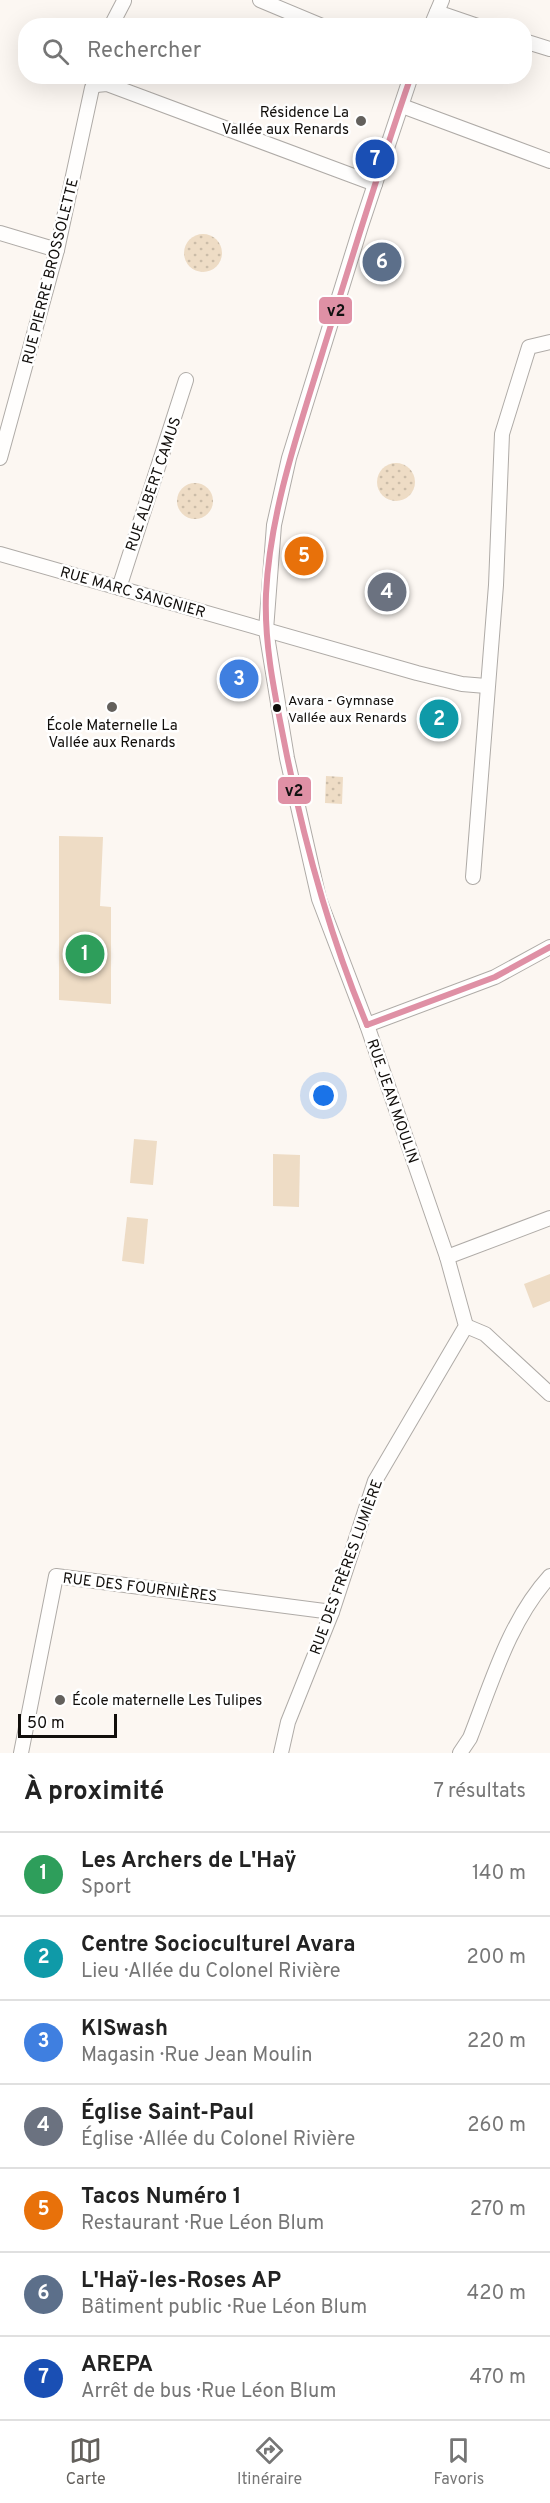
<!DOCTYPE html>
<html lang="fr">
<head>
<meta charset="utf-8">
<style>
	body { margin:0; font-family:Overpass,sans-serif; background:#f2f2f2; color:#222 }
	.scale { position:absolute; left:18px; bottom:15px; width:99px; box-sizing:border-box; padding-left:6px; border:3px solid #110e0b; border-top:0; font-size:16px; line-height:21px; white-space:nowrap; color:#110e0b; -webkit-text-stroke:4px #fff; paint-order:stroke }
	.you { position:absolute; left:324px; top:1096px; width:21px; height:21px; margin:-15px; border:4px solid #fff; border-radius:50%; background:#1a73e8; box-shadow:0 0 0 9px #1a73e833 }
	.badge { display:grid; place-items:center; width:39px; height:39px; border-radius:50%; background:#63605c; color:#fff; font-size:20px; font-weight:700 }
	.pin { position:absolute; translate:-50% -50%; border:3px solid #fff; box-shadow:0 2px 6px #0006 }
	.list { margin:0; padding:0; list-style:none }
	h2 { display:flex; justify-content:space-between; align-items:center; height:78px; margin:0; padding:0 24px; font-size:26px }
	h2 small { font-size:20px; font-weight:400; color:#767676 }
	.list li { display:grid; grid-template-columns:39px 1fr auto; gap:18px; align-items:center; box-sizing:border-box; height:84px; padding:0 24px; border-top:2px solid #e0e0e0 }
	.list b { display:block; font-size:22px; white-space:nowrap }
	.list p { margin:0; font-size:20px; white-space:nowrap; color:#767676 }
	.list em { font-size:20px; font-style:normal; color:#767676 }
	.icon { flex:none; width:33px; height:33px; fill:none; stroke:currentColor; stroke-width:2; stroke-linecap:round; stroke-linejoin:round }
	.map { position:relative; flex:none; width:550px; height:1753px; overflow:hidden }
	.search { position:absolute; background:#fff; box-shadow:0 6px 24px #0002; left:18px; right:18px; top:18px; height:66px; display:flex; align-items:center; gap:15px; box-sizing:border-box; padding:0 21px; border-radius:24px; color:#767676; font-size:22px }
	.sheet { height:666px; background:#fff }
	nav { display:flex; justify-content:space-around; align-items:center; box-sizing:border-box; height:84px; border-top:2px solid #e0e0e0; background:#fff; font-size:16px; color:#767676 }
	nav a { display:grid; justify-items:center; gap:3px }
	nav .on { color:#63605c }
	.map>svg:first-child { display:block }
	.grass { fill:#eedcc5 }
	.park { fill:url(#park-dots) }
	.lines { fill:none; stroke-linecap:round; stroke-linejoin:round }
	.minor-casing { stroke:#afaba7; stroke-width:16 }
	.minor { stroke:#fffefd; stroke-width:14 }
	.bus-1-casing { stroke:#fff; stroke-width:10 }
	.bus-1 { stroke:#df90a5; stroke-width:6 }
	.poi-dot { fill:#63605c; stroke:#fff; stroke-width:2 }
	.bus-dot { fill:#110e0b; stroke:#fff; stroke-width:2 }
	.labels { text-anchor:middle; stroke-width:5; stroke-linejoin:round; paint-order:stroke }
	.bus-label { font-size:14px; fill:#110e0b; stroke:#fff; text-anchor:start }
	.poi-label { font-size:15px; fill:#110e0b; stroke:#fff; text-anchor:end }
	.street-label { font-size:15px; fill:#110e0b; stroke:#fff }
	.line-badge { stroke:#fff; stroke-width:2 }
	.pale-badge-label { font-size:16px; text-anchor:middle; font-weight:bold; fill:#111 }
</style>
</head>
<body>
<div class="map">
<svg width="550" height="1753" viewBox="0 0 550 1753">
	<defs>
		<pattern id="park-dots" width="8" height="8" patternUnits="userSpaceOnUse" patternTransform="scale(1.5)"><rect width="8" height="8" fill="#eedcc5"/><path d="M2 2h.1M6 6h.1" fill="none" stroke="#cbbca8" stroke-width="1.8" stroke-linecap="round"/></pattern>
	</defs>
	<rect width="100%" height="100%" fill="#fcf7f2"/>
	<g class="grass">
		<polygon points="59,836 103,837 100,906 111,907 111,1004 59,1000"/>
		<polygon points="134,1139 157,1141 153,1185 130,1183"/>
		<polygon points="273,1154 300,1155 299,1207 273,1206"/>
		<polygon points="127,1217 148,1219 144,1264 122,1261"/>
		<polygon points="550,1274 550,1301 533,1308 524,1284"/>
	</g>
	<g class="park">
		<circle cx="203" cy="253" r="19"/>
		<circle cx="396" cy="482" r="19"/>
		<circle cx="195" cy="501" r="18"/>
		<polygon points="326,776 343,777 342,804 325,803"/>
	</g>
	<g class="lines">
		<defs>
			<g id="minor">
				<polyline points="260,0 322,26"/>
				<polyline points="437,12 478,26"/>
				<polyline points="111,26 124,1"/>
				<polyline points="431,26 442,0"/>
				<polyline points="524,41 550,49"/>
				<polyline points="96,85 107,84 375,184"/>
				<polyline points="402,106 550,161"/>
				<polyline points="0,233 57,250"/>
				<polyline points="0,458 57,250 92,88 96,85"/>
				<polyline points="0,554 417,673 462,684 486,686"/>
				<polyline points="119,588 186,380"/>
				<polyline points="473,877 496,585 502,434 529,347 550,342"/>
				<polyline points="367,1025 495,977 550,947"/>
				<polyline points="447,1257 550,1218"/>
				<polyline points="466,1326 485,1334 550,1394"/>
				<polyline points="21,1753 56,1576 332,1612"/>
				<polyline points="281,1753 288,1722 332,1612 375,1481 466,1326 447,1257 367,1025 319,899 287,758 266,630 274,525 289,458 361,226 411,76"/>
				<path d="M460,1753L470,1738C492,1682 509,1621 550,1576"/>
			</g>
		</defs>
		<use href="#minor" class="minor-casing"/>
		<use href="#minor" class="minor"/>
		<defs>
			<g id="bus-1">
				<path d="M367,1025C329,935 304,842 285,746C275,695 264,646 266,594C270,512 298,432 322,354C351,261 379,168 411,76"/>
				<polyline points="367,1025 495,977 550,947"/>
			</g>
		</defs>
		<use href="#bus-1" class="bus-1-casing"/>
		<use href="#bus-1" class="bus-1"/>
	</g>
	<g class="poi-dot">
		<circle cx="361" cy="121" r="6"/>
		<circle cx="112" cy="707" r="6"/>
		<circle cx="60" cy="1700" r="6"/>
	</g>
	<circle class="bus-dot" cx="277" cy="708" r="5"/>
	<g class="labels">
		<g class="bus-label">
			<text x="288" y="705">Avara - Gymnase<tspan x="288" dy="17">Vallée aux Renards</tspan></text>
		</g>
		<g class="poi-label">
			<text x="349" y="117">Résidence La<tspan x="349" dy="17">Vallée aux Renards</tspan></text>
			<text x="112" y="730" text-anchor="middle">École Maternelle La<tspan x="112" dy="17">Vallée aux Renards</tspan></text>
			<text x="72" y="1705" text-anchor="start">École maternelle Les Tulipes</text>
		</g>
		<g class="street-label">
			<text transform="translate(50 271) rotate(-76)" y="5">RUE PIERRE BROSSOLETTE</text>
			<text transform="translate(153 484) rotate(-71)" y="5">RUE ALBERT CAMUS</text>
			<text transform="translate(133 592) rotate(16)" y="5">RUE MARC SANGNIER</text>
			<text transform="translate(393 1101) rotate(71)" y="5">RUE JEAN MOULIN</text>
			<text transform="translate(346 1567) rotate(-70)" y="5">RUE DES FRÈRES LUMIÈRE</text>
			<text transform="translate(140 1587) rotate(7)" y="5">RUE DES FOURNIÈRES</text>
		</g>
	</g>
	<g class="line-badge">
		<rect x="318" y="296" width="35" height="29" rx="6" fill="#df90a5"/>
		<rect x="277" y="776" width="35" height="29" rx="6" fill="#df90a5"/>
	</g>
	<g class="pale-badge-label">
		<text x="336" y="316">v2</text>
		<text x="294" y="796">v2</text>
	</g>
</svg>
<div class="scale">50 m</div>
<div class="you"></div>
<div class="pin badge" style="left:85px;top:954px;background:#2e9e5b">1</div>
<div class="pin badge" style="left:439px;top:719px;background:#0f9aa8">2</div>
<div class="pin badge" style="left:239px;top:679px;background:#3f7fe0">3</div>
<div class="pin badge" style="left:387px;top:592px;background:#6b7280">4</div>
<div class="pin badge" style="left:304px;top:556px;background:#e8710a">5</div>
<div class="pin badge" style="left:382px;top:262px;background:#5c6f8a">6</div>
<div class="pin badge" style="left:375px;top:159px;background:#1a4fb4">7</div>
<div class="search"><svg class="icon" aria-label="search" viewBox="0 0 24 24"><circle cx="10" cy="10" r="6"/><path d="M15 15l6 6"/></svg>Rechercher</div>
</div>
<section class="sheet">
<h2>À proximité<small>7 résultats</small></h2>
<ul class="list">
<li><span class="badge" style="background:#2e9e5b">1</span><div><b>Les Archers de L'Haÿ</b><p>Sport</p></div><em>140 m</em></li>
<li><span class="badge" style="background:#0f9aa8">2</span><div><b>Centre Socioculturel Avara</b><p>Lieu · Allée du Colonel Rivière</p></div><em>200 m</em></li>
<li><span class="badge" style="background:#3f7fe0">3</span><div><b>KISwash</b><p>Magasin · Rue Jean Moulin</p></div><em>220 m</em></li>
<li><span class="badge" style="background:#6b7280">4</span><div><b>Église Saint-Paul</b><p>Église · Allée du Colonel Rivière</p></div><em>260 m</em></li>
<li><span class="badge" style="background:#e8710a">5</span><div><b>Tacos Numéro 1</b><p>Restaurant · Rue Léon Blum</p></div><em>270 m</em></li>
<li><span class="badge" style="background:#5c6f8a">6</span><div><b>L'Haÿ-les-Roses AP</b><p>Bâtiment public · Rue Léon Blum</p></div><em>420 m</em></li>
<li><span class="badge" style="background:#1a4fb4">7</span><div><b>AREPA</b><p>Arrêt de bus · Rue Léon Blum</p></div><em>470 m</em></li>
</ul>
</section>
<nav>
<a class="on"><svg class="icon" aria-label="map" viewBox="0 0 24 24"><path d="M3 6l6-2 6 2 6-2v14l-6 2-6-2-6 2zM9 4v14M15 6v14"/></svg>Carte</a>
<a><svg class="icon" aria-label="directions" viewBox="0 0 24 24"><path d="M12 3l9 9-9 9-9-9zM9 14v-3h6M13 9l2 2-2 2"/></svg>Itinéraire</a>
<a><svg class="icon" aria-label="saved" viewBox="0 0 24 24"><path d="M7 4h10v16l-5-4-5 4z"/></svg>Favoris</a>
</nav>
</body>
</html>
